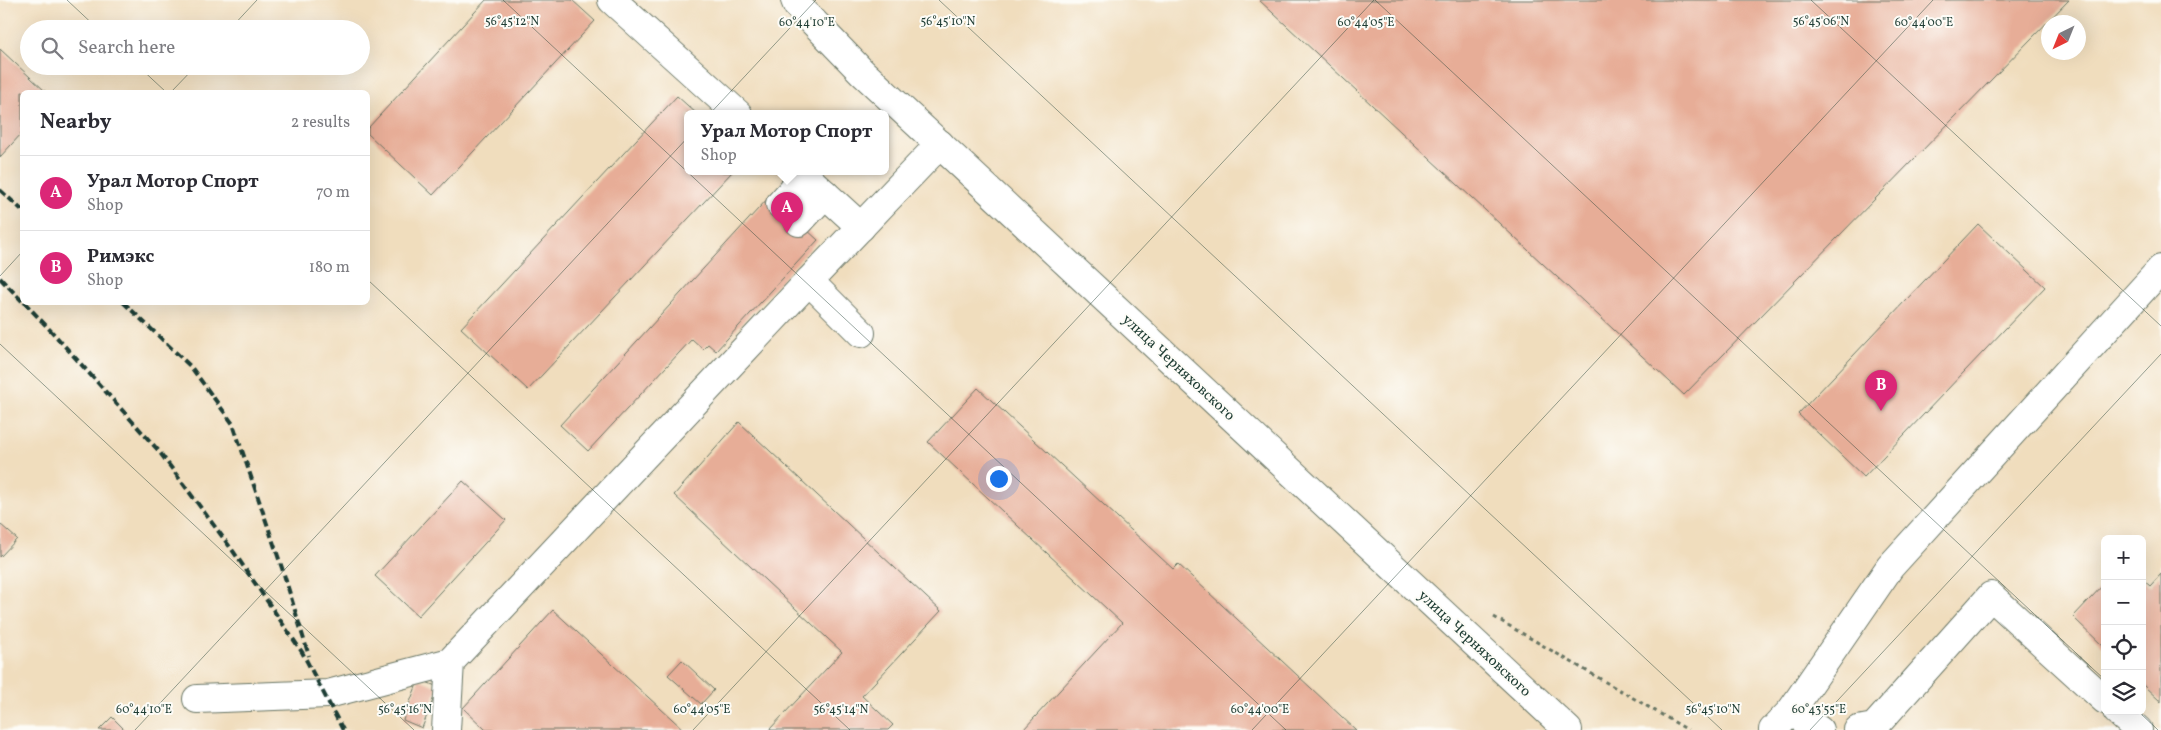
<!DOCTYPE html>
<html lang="en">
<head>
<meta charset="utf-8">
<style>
	body { margin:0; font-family:Vollkorn,serif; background:#f7f7f7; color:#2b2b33 }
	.controls { position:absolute; right:15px; bottom:15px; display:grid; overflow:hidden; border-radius:8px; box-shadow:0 5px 20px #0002 }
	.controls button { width:45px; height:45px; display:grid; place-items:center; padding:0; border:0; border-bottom:1px solid #e1e1e2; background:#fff; color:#2b2b33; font:25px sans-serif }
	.compass { position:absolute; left:2041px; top:15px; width:45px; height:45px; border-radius:50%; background:#fff; box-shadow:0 5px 20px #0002; rotate:223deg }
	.you { position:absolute; left:998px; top:478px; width:18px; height:18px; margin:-12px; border:4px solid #fff; border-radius:50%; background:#1a73e8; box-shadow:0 0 0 8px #1a73e833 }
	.badge { display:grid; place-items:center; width:32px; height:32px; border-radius:50%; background:#db2777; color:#fff; font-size:16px; font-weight:700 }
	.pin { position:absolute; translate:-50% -41px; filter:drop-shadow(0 1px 2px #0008) }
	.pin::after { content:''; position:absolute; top:26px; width:18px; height:15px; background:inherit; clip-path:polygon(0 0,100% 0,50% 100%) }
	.popup { position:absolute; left:684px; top:110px; width:205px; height:65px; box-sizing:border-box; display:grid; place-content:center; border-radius:8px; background:#fff; filter:drop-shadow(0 1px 4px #0005); font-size:16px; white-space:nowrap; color:#7c7c81 }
	.popup b { font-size:19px; color:#2b2b33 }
	.popup::after { content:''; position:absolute; left:50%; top:100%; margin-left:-10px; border:10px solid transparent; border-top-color:#fff }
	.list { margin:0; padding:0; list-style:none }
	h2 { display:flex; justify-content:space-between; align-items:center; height:65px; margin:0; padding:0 20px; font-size:21px }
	h2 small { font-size:16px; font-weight:400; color:#7c7c81 }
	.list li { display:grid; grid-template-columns:32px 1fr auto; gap:15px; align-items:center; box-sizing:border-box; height:75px; padding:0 20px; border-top:1px solid #e1e1e2 }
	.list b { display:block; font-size:19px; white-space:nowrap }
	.list p { margin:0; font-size:16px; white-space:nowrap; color:#7c7c81 }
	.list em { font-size:16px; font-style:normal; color:#7c7c81 }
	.icon { flex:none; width:28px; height:28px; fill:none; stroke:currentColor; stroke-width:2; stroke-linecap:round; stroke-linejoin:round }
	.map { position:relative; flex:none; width:2161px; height:730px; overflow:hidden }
	.search { position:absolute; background:#fff; box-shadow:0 5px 20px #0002; left:20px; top:20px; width:350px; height:55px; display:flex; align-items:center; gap:12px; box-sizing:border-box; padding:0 18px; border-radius:28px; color:#7c7c81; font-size:19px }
	.panel { position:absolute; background:#fff; box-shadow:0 5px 20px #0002; left:20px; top:90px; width:350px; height:215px; border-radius:8px }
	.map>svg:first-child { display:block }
	.building { fill:#e7ad97 }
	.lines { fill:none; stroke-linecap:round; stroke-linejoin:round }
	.minor-casing { stroke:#687564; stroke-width:30 }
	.path { stroke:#687564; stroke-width:3; stroke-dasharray:4 4; stroke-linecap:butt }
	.minor { stroke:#fff; stroke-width:28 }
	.rail { stroke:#1f3d34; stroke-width:4; stroke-dasharray:8 4; stroke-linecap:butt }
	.ticks { fill:none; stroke:#1f3d34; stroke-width:1; stroke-opacity:0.45 }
	.labels { text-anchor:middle; stroke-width:4; stroke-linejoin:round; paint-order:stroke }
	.street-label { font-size:15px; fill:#1f3d34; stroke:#fdfcf7 }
	.ticks-label { font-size:12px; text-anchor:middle; fill:#1f3d34; stroke:#fdfcf7; stroke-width:4; stroke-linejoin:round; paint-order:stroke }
</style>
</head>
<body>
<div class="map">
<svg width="2161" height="730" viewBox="0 0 2161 730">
	<rect width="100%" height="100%" fill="#fdfcf7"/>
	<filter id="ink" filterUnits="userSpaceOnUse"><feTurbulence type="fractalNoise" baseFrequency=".02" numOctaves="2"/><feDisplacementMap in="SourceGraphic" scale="10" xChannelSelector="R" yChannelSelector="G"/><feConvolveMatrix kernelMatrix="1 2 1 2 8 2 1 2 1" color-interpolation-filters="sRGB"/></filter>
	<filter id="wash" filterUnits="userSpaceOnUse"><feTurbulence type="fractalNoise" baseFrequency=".0096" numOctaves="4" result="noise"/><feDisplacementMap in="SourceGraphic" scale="20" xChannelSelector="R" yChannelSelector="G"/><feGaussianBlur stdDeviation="1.12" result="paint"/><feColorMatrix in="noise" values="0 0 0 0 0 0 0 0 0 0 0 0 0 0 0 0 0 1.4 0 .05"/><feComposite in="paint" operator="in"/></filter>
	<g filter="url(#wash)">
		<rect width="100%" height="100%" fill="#f0ddbd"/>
		<g id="blocks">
			<g class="building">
				<polygon points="486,0 572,0 595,21 433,195 368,134 368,128"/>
				<polygon points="1259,0 2069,0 1684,395"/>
				<polygon points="0,49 46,92 22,92 22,133 0,157"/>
				<polygon points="677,96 697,114 688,114 688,172 732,172 528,390 461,328"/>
				<polygon points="770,196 818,240 716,351 708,344 703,349 692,339 588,451 560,425"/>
				<polygon points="1978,224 2045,287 1864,477 1798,414"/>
				<polygon points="978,388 1173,569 1178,564 1356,730 1023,730 1122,623 928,442"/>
				<polygon points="739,422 941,611 862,696 893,725 888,730 769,730 842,652 674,495"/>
				<polygon points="463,481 506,520 418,616 375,576"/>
				<polygon points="0,524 17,539 0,557"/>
				<polygon points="2161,574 2161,702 2142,684 2142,579 2150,586"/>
				<polygon points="2105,583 2105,648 2073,617"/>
				<polygon points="553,610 684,730 486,730 463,708"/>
				<polygon points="682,660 714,690 701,704 668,675"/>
				<polygon points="419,679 438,687 422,728 403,720"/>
				<polygon points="112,717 125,730 99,730"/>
			</g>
		</g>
	</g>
	<g filter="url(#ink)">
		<use href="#blocks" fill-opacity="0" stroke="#687564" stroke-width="1"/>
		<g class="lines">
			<defs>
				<g id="minor">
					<polyline points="612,0 738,114"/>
					<polyline points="795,0 797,5 862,72 1568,730"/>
					<polyline points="801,172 861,227"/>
					<polyline points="780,204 805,176"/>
					<polyline points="799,222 825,194"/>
					<polyline points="809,281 861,333"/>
					<polyline points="197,699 328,694 450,662 809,281 940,144"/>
					<polyline points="1791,711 1890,567 2161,269"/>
					<polyline points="2117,711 2138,730"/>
					<polyline points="446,730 450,662"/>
					<polyline points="1773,730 1791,711 1819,730"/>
					<polyline points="1858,730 1874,727 1991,596 2105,700"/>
				</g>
			</defs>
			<use href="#minor" class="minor-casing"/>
			<polyline class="path" points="1494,617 1688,730"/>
			<use href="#minor" class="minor"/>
			<g class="rail">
				<polyline points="0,190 22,210"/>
				<polyline points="0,278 22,301"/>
				<polyline points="24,302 53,333 158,450 233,551 302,652 343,730"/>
				<polyline points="123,302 191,367 233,424 282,568 309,656"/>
			</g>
		</g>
	</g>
	<path class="ticks" d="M67,0L98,29M503,0L1286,730M939,0L1722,730M1375,0L2105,680M1811,0L2161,326M230,29L257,0M138,66L166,92M171,92L196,66M0,276L22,252M368,280L850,730M0,344L414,730M2138,711L2158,730M135,730L816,0M693,730L1374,0M1252,730L1933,0M1810,730L2161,354"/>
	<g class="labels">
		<g class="street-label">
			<text transform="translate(1179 367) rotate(43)" y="5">улица Черняховского</text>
			<text transform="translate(1475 643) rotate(43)" y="5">улица Черняховского</text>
		</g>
	</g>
	<g class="ticks-label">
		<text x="512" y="25">56°45'12"N</text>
		<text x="948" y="25">56°45'10"N</text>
		<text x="1821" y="25">56°45'06"N</text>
		<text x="1924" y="26">60°44'00"E</text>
		<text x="807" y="26">60°44'10"E</text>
		<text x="1366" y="26">60°44'05"E</text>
		<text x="144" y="713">60°44'10"E</text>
		<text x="702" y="713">60°44'05"E</text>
		<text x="1260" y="713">60°44'00"E</text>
		<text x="1819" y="713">60°43'55"E</text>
		<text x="405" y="713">56°45'16"N</text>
		<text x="841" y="713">56°45'14"N</text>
		<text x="1713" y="713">56°45'10"N</text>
	</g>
</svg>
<div class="controls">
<button>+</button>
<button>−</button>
<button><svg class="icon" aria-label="locate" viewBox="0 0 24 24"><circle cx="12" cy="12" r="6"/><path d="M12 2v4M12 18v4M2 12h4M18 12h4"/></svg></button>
<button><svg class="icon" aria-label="layers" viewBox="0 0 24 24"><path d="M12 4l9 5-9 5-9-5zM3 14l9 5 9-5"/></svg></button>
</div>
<svg class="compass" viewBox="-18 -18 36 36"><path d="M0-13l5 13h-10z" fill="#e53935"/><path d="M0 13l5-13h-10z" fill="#7c7c81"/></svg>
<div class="you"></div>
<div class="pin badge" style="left:787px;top:233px">A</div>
<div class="popup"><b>Урал Мотор Спорт</b>Shop</div>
<div class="pin badge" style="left:1881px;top:411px">B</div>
<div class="search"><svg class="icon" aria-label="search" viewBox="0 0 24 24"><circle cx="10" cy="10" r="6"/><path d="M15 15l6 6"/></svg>Search here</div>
<section class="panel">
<h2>Nearby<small>2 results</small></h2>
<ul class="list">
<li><span class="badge">A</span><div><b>Урал Мотор Спорт</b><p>Shop</p></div><em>70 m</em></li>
<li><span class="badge">B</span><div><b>Римэкс</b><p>Shop</p></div><em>180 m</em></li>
</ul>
</section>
</div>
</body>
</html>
